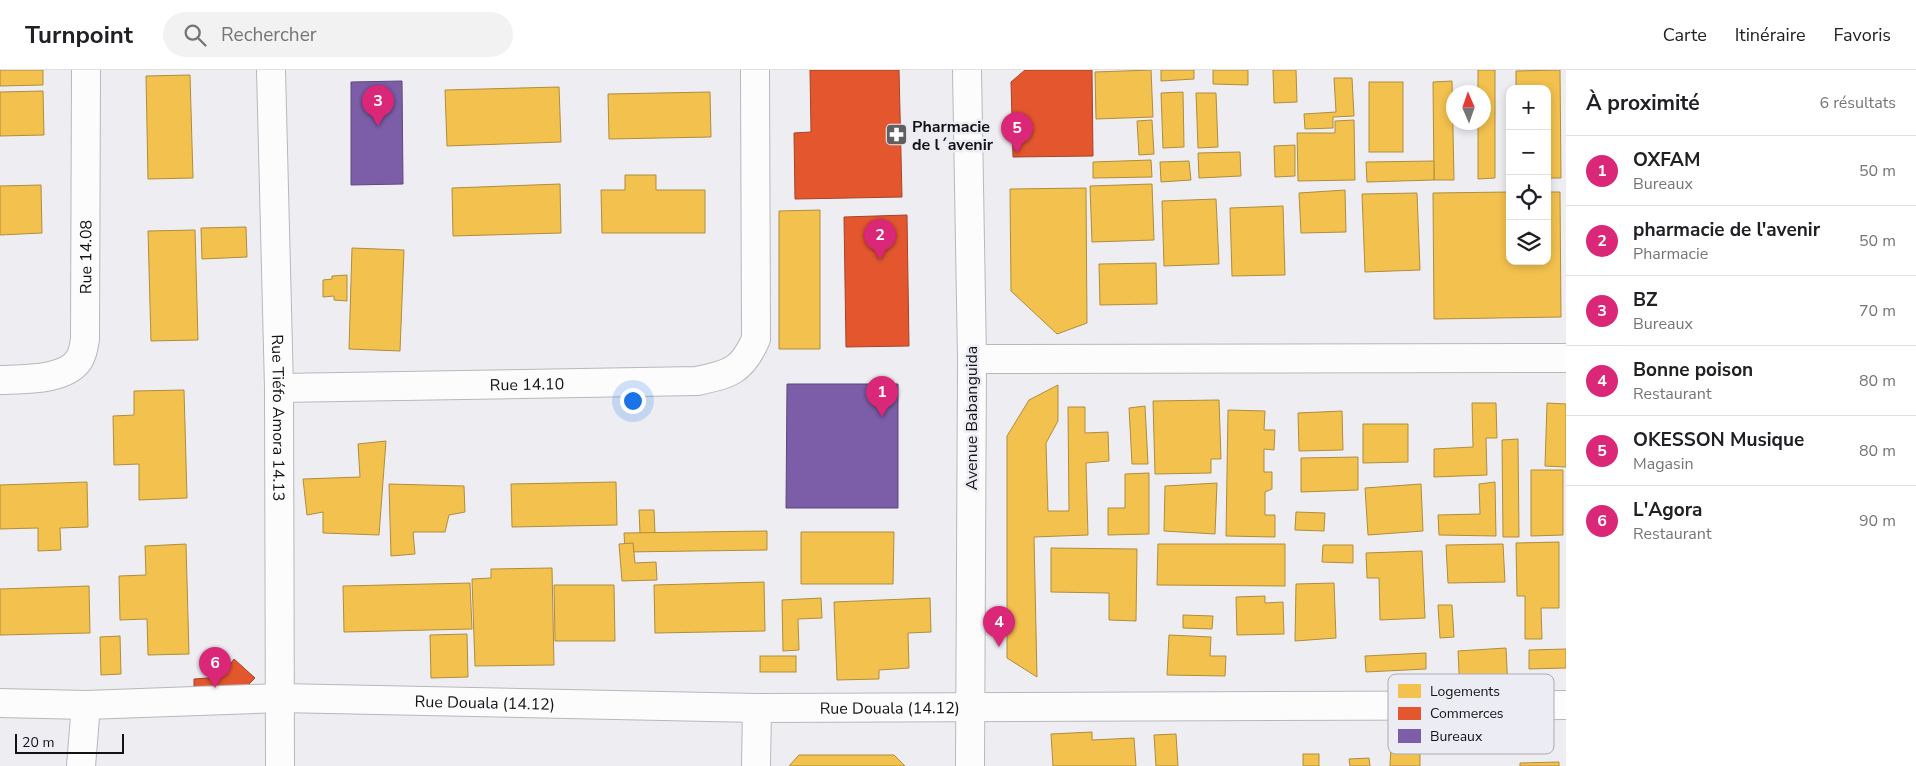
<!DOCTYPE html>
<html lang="fr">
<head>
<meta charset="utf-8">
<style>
	body { margin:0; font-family:"Nunito Sans",sans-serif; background:#f2f2f2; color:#202124 }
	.controls { position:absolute; right:15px; top:15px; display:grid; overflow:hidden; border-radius:10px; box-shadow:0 2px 8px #0003 }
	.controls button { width:45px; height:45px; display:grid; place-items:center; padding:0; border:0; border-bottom:1px solid #e0e0e0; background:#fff; color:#202124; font:25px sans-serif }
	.compass { position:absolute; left:1446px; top:15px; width:45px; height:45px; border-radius:50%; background:#fff; box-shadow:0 2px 8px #0003; rotate:358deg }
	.scale { position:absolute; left:15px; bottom:12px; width:109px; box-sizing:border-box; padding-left:5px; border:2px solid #131315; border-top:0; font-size:14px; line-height:18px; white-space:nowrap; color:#131315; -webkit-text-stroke:4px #ececf4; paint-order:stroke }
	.you { position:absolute; left:632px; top:330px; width:18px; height:18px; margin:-12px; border:4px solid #fff; border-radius:50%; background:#1a73e8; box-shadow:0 0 0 8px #1a73e833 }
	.badge { display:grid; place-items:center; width:32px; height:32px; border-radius:50%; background:#db2777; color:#fff; font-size:16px; font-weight:700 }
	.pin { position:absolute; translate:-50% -41px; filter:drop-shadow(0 1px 2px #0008) }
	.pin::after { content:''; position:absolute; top:26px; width:18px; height:15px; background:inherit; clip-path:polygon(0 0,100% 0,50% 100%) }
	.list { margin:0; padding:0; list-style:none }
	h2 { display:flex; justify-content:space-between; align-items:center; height:65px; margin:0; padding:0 20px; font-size:21px }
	h2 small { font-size:16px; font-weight:400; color:#757577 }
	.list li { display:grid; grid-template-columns:32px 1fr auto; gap:15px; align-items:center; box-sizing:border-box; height:70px; padding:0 20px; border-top:1px solid #e0e0e0 }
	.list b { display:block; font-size:19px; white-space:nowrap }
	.list p { margin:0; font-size:16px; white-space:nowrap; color:#757577 }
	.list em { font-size:16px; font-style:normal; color:#757577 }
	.icon { flex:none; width:28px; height:28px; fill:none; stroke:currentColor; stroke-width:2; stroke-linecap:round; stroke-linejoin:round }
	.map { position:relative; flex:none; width:1566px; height:696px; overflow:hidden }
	header { display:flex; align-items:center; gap:30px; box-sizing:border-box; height:70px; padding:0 25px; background:#fff; border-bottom:1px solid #e0e0e0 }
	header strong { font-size:24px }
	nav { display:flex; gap:28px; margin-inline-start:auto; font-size:18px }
	.search { width:350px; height:45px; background:#f2f2f2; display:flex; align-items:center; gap:12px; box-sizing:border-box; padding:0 18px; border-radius:28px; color:#757577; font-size:19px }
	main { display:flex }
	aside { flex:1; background:#fff }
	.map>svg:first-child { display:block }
	.homes { fill:#f2c14e; stroke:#af8d3d }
	.shops { fill:#e4572e; stroke:#a54326 }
	.offices { fill:#7b5ea7; stroke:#5c487b }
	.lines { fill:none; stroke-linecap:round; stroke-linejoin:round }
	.minor-casing { stroke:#b8b8bc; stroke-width:30 }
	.minor { stroke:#fcfcfd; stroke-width:28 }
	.labels { text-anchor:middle; stroke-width:5; stroke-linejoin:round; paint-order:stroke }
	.poi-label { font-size:16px; font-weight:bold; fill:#131315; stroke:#ececf4; text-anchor:start }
	.street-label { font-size:16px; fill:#131315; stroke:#ececf4 }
	.key { fill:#ececf4; stroke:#ababb1; stroke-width:1 }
	.key-label { font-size:14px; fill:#131315 }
</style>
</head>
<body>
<header>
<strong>Turnpoint</strong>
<div class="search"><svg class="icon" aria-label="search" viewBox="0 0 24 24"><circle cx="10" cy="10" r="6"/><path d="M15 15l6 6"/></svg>Rechercher</div>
<nav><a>Carte</a><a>Itinéraire</a><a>Favoris</a></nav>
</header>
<main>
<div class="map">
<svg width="1566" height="696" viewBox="0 0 1566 696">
	<rect width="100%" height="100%" fill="#eeeef2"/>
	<g class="homes">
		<polygon points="0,0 43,0 43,15 0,16"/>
		<polygon points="1151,0 1153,47 1096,49 1095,2"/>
		<polygon points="1161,0 1194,0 1194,9 1161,11"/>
		<polygon points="1213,0 1248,0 1248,15 1213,14"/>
		<polygon points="1273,0 1296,0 1297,32 1274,33"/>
		<polygon points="1478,0 1495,0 1495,108 1478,109 1478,52 1484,52 1484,22 1478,22"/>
		<polygon points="1560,0 1561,108 1547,108 1547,19 1516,19 1516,1"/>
		<polygon points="190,5 193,108 148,109 146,6"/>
		<polygon points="1334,8 1352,8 1354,46 1333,47 1333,58 1305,59 1304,44 1336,42"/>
		<polygon points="1452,11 1454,110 1434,110 1433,12"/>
		<rect x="1369" y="12" width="34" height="70"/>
		<polygon points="559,17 561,72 447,76 445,20"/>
		<polygon points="43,21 44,65 0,66 0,22"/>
		<polygon points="710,22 711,67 609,69 608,24"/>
		<polygon points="1183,22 1184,77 1163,78 1161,23"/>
		<polygon points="1196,23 1216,23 1218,77 1198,78"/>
		<polygon points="1152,50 1154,84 1139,85 1137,51"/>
		<polygon points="1354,50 1355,110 1298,111 1297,63 1335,63 1335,51"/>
		<polygon points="1295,75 1295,106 1275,107 1274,76"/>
		<polygon points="1240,82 1241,106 1199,108 1198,83"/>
		<polygon points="1151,90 1152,107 1093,108 1093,92"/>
		<polygon points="1189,91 1191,110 1161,112 1160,92"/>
		<polygon points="1434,91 1434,110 1367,112 1366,92"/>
		<polygon points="625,105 656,105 656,120 705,120 705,163 602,163 601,120 625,120"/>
		<polygon points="560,114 561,163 453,166 452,118"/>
		<polygon points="1152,114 1154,170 1092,172 1090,116"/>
		<polygon points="41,115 42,163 0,165 0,116"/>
		<polygon points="1086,118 1087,253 1057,264 1011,221 1010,119"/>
		<polygon points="1345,120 1346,162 1301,163 1299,123"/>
		<polygon points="1510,122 1510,191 1547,191 1547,122 1560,122 1561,247 1434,249 1433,123"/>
		<polygon points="1417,123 1420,200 1365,202 1362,124"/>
		<polygon points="1216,129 1219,194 1164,196 1162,131"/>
		<polygon points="1283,136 1285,205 1232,206 1230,138"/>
		<polygon points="820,140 820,279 779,279 779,141"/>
		<polygon points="246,157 247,187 202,189 201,158"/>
		<polygon points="195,160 198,270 151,271 148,161"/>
		<polygon points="352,178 404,180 400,281 349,279"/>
		<polygon points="1156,193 1157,234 1100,235 1099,194"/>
		<polygon points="347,205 347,231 334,230 334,226 323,227 323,210 332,209 332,206"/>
		<polygon points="1058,315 1058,351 1046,373 1048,441 1069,441 1068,337 1085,337 1085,363 1108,362 1109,391 1086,393 1088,465 1034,467 1037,607 1007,588 1007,366 1029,330"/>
		<polygon points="184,320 187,428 139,430 139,394 114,395 113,346 134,345 134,321"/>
		<polygon points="1219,330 1221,389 1211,389 1211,403 1155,404 1153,331"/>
		<polygon points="1472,333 1496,333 1497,368 1486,368 1487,405 1434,407 1434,379 1473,377"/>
		<polygon points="1547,333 1566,334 1566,397 1545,396"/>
		<polygon points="1145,336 1148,394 1132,394 1129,338"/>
		<polygon points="1228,340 1265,341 1264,360 1275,360 1274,380 1264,379 1264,402 1272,402 1272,419 1265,422 1265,445 1275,445 1275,467 1226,466"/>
		<polygon points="1342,341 1343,380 1299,381 1298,343"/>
		<polygon points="1363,354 1408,354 1408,392 1363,393"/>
		<polygon points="1518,369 1519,467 1503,467 1502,370"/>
		<polygon points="386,371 379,465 323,463 323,442 307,445 303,409 360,407 358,374"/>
		<polygon points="1358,387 1358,420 1301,422 1301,388"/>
		<polygon points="1531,400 1563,400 1563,465 1531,466"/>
		<polygon points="1149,403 1149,464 1108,465 1108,438 1125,438 1125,404"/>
		<polygon points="87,412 88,457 60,458 61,480 38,481 38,458 0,459 0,415"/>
		<polygon points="616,412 617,455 512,457 511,414"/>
		<polygon points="1495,412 1496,466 1439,465 1438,445 1480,444 1479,414"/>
		<polygon points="1217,413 1215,464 1164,461 1165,416"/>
		<polygon points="389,414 464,416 465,442 449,445 445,462 413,462 415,484 391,486"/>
		<polygon points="1421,414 1423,461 1368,465 1365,418"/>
		<polygon points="639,440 654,440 655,463 640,464"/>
		<polygon points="1296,442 1325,443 1324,461 1295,460"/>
		<polygon points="767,461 767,480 625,482 624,463"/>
		<polygon points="801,462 894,462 893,514 801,514"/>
		<polygon points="1559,472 1559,538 1541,538 1542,569 1525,569 1525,526 1517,526 1516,473"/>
		<polygon points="633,473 635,493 656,492 657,510 622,511 619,474"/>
		<polygon points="186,474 189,584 148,585 147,549 120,550 119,506 146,505 145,476"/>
		<polygon points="1158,474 1285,474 1285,516 1157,515"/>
		<polygon points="1503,474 1505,512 1448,513 1446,475"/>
		<polygon points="1323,475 1353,475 1353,493 1322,492"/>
		<polygon points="1051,478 1137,479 1136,551 1109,550 1109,523 1051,522"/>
		<polygon points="1422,481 1425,548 1380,550 1379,508 1367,508 1366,483"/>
		<polygon points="552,498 554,595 475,596 472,509 491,508 491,499"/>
		<polygon points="764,512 765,561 655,563 654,515"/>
		<polygon points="470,513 472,559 344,562 343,516"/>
		<polygon points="1334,513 1336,568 1295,571 1296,514"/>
		<polygon points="554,515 614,515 615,571 555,571"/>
		<polygon points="89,516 90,563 0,565 0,519"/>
		<polygon points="1265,526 1265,533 1283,532 1284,564 1237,565 1236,527"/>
		<polygon points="821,528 822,548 798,549 799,580 783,581 782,530"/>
		<polygon points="930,528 931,562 908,563 909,598 879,600 879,609 837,610 834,532"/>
		<polygon points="1438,535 1452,535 1454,567 1440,568"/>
		<polygon points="1183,545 1213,546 1212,559 1183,558"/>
		<polygon points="467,564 468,607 431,608 430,565"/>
		<polygon points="1169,565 1211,567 1210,586 1226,586 1225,606 1167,605"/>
		<polygon points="120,566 121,604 101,605 100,567"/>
		<polygon points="1506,578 1508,619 1460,622 1458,581"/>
		<polygon points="1566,579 1566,598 1529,599 1529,580"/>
		<polygon points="1426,583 1426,599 1366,602 1365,586"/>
		<rect x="760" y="586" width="36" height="16"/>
		<polygon points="1092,662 1092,670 1134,668 1136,696 1053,696 1051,664"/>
		<polygon points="1176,664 1178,696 1156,696 1154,665"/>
		<polygon points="1391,674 1420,675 1420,696 1390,696"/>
		<rect x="1303" y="684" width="16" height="12"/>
		<polygon points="799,685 894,685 905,696 789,696"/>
		<polygon points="1369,688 1370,696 1350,696 1349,689"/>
		<polygon points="1559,692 1559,696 1520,696 1520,693"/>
	</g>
	<g class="shops">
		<polygon points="810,0 899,0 902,127 795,129 794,63 811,62"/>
		<polygon points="1025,0 1092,0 1093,86 1013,87 1011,12"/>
		<polygon points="907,145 909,276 846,277 844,147"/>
		<polygon points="234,589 255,608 239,624 194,626 194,609 221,607"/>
	</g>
	<g class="offices">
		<polygon points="402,11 403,114 351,115 351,12"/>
		<polygon points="787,314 898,314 898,438 786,438"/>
	</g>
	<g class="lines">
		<defs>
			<g id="minor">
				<path id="s1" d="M271,0L279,318L280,696"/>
				<polyline points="967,0 972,289 970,696"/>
				<polyline points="972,289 1566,288"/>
				<path id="s2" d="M0,310C22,309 68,311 80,288C83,283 84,275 85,269L86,0"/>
				<path id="s3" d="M279,318L697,311C730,304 742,301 756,269L755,0"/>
				<path id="s4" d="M0,633L86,635L280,628L757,638L1566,635"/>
				<polyline points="81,696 86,635"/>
				<polyline points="756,696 757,638"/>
			</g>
		</defs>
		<use href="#minor" class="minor-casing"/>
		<use href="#minor" class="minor"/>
	</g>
	<defs>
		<symbol id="pharmacy-square" viewBox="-11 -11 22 22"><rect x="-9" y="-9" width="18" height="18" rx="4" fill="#606062" stroke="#ececf4"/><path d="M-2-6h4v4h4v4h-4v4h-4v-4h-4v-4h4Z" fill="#fff"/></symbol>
	</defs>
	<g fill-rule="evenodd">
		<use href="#pharmacy-square" x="884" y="52" width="25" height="25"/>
	</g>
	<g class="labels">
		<g class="poi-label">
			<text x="912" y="62">Pharmacie<tspan x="912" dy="18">de l´avenir</tspan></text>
		</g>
		<g class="street-label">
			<text dy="6" stroke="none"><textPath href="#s2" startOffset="188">Rue 14.08</textPath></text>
			<text dy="6" stroke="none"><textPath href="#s3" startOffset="248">Rue 14.10</textPath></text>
			<text dy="6" stroke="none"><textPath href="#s1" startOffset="348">Rue Tiéfo Amora 14.13</textPath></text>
			<text transform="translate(971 348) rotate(-90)" y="6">Avenue Babanguida</text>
			<text dy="6" stroke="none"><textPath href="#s4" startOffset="485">Rue Douala (14.12)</textPath></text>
			<text dy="6" stroke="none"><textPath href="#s4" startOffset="890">Rue Douala (14.12)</textPath></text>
		</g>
	</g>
	<rect x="1388" y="604" width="166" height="80" rx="8" class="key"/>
	<rect x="1398" y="614" width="23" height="14" fill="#f2c14e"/>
	<rect x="1398" y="637" width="23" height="13" fill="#e4572e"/>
	<rect x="1398" y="659" width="23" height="14" fill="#7b5ea7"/>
	<g class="key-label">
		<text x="1430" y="626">Logements</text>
		<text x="1430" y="648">Commerces</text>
		<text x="1430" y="671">Bureaux</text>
	</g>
</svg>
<div class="controls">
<button>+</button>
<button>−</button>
<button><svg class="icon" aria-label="locate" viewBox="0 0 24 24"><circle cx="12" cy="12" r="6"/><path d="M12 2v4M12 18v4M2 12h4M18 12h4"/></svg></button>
<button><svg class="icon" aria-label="layers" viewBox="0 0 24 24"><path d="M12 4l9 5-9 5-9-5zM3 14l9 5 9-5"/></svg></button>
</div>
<svg class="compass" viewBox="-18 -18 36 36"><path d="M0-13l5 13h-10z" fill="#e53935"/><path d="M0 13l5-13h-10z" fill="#757577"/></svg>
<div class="scale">20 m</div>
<div class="you"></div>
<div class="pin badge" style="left:882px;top:347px">1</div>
<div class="pin badge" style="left:880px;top:190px">2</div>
<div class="pin badge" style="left:378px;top:56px">3</div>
<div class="pin badge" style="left:999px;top:577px">4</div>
<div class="pin badge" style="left:1017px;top:83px">5</div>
<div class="pin badge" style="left:215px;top:618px">6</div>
</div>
<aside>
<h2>À proximité<small>6 résultats</small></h2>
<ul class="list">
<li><span class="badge">1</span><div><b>OXFAM</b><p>Bureaux</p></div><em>50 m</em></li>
<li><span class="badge">2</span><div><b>pharmacie de l'avenir</b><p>Pharmacie</p></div><em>50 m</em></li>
<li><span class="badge">3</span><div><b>BZ</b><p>Bureaux</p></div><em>70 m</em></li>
<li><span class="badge">4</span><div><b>Bonne poison</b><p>Restaurant</p></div><em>80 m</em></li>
<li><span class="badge">5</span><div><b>OKESSON Musique</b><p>Magasin</p></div><em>80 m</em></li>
<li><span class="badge">6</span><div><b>L'Agora</b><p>Restaurant</p></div><em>90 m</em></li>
</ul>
</aside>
</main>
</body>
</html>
